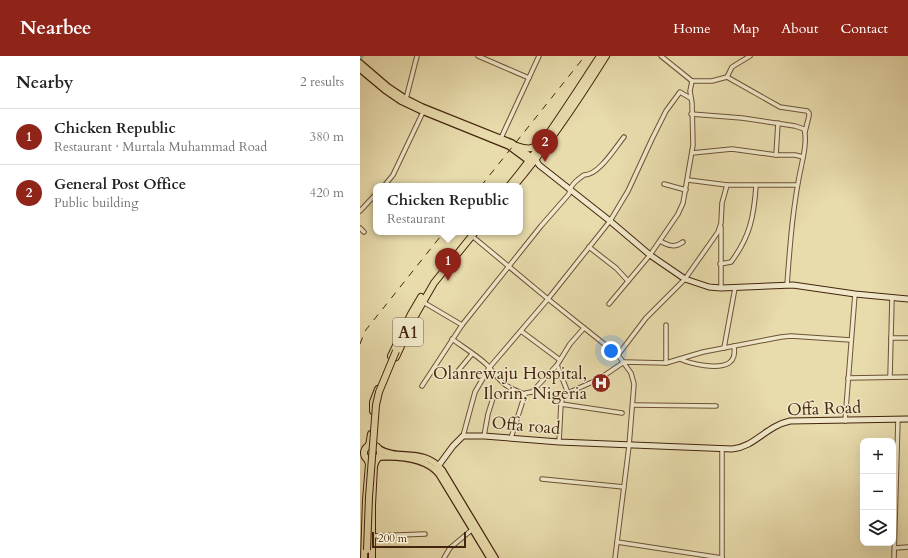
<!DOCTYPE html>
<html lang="en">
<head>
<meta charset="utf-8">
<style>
	body { margin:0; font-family:Cardo,serif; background:#f2f2f2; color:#222 }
	.controls { position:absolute; right:12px; bottom:12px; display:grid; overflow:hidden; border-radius:8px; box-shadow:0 4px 16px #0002 }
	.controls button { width:36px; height:36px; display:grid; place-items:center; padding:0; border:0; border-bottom:1px solid #e0e0e0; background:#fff; color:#222; font:20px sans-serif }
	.scale { position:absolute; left:12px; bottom:10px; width:94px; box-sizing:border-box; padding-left:4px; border:2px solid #44240f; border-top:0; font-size:11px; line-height:14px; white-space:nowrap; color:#44240f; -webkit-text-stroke:3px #f0e8c9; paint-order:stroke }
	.you { position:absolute; left:251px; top:295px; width:14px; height:14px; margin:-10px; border:3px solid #fff; border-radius:50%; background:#1a73e8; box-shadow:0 0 0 6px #1a73e833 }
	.badge { display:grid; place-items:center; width:26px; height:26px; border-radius:50%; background:#8f2418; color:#fff; font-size:13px; font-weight:700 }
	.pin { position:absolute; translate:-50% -33px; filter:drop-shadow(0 1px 2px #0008) }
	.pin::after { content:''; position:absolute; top:21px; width:14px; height:12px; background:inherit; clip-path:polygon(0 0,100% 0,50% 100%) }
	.popup { position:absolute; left:13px; top:127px; width:150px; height:52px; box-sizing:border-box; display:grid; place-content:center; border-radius:8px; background:#fff; filter:drop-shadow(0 1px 3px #0005); font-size:13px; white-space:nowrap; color:#767676 }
	.popup b { font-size:15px; color:#222 }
	.popup::after { content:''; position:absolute; left:50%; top:100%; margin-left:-8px; border:8px solid transparent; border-top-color:#fff }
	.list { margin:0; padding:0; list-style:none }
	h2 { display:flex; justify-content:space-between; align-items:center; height:52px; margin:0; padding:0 16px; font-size:17px }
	h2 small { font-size:13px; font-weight:400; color:#767676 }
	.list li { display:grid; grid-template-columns:26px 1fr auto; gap:12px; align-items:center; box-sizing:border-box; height:56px; padding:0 16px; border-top:1px solid #e0e0e0 }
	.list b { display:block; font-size:15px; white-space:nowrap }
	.list p { margin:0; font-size:13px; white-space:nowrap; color:#767676 }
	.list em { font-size:13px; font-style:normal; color:#767676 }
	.icon { flex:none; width:22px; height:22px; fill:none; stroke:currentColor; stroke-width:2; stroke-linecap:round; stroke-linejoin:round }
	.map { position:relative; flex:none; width:548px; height:502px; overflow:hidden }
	header { display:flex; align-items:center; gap:24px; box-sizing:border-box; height:56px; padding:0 20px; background:#8f2418; color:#fff }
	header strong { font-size:19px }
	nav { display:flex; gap:22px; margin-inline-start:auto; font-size:14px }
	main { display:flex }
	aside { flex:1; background:#fff }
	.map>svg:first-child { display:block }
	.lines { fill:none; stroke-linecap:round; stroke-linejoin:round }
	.river { stroke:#98bab0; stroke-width:5.5 }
	.street-casing { stroke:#6d5236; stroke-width:5.5 }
	.secondary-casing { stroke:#44240f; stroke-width:7 }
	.primary-casing { stroke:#44240f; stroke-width:8 }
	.highway-casing { stroke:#44240f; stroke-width:8 }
	.street { stroke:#f0e8c9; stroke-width:3.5 }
	.secondary { stroke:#f0e8c9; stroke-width:5 }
	.primary { stroke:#e8dbac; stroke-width:5.5 }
	.highway { stroke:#e8dbac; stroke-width:6 }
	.rail { stroke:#44240f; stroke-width:1; stroke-dasharray:7 7; stroke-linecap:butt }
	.highway-bridge-casing { stroke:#44240f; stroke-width:8; stroke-linecap:butt }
	.highway-bridge { stroke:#e8dbac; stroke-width:6 }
	.labels { text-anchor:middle; stroke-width:3; stroke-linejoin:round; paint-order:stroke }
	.shield { fill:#f0e8c9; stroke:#785f47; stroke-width:1 }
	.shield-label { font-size:16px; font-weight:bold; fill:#44240f }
	.poi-label { font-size:17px; fill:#44240f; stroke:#f0e8c9; text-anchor:end }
	.street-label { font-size:17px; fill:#44240f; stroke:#f0e8c9 }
</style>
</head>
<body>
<header>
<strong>Nearbee</strong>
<nav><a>Home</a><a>Map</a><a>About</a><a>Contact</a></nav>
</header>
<main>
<aside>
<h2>Nearby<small>2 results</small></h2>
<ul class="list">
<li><span class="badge">1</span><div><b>Chicken Republic</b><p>Restaurant · Murtala Muhammad Road</p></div><em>380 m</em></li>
<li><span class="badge">2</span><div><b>General Post Office</b><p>Public building</p></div><em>420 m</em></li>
</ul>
</aside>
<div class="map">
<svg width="548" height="502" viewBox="0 0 548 502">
	<rect width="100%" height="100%" fill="#e8dbac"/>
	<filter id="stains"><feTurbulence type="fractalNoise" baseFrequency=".005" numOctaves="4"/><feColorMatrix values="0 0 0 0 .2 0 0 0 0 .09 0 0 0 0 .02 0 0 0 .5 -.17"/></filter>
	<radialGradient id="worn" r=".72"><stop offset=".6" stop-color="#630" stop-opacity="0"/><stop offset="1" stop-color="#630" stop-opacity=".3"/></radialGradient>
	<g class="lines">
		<polyline class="river" points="0,1 1,0"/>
		<defs>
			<g id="street">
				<polyline points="118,0 169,22"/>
				<polyline points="301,0 332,25 352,25 367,21 420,51 447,55 449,57 449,60 445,76"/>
				<polyline points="367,21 372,11 390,0"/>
				<polyline points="46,43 57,0"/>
				<path d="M331,58L382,62L435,70L444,73C447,82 444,98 442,107C433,147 430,188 427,229"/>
				<polyline points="141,82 179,0"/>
				<polyline points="332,97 372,93 416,99 435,99 443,101"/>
				<polyline points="416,99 418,67"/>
				<polyline points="328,124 367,129 437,129"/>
				<polyline points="304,128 326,134"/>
				<polyline points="24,130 33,119 63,56"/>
				<polyline points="0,155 16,138"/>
				<polyline points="361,171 361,232"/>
				<polyline points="0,172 4,176"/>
				<polyline points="112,180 188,243 258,299 286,262 325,223 358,176 361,167 362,147 367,129"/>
				<path d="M300,185C309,190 315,192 323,186"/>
				<polyline points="229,191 256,212 268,225"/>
				<path d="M360,208L371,206C390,181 394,160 396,130"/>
				<polyline points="63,246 102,269"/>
				<polyline points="249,248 290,199 318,158 323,147 333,89 332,47 330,35 332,25"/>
				<polyline points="306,269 306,307"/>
				<polyline points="161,275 200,304"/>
				<polyline points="531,282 548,282"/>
				<path d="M92,283C103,291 118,300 127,309C142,326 142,330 165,338L166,337L172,336L197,309L210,288L224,272"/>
				<polyline points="364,292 375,232"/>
				<path d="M320,303C331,308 358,314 369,307C375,303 375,296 374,290"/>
				<polyline points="197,309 208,337"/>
				<polyline points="98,315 112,298"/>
				<polyline points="530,321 532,242"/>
				<polyline points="488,322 548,321"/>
				<path d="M62,330L102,269L181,170L209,138C210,129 217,124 224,119C239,119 255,92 264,81"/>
				<polyline points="201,348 262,357"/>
				<polyline points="273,349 356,350"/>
				<polyline points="485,365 495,238"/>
				<polyline points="103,380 115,336 129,312 188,243 250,165 268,135 292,83 306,55 320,36 330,42"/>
				<polyline points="124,380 128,358 134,339"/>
				<polyline points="151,382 165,338"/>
				<polyline points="199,386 201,348 203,341 210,336 239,323 264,306 306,307 343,296 421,281 431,280 491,284"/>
				<polyline points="362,394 362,502"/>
				<polyline points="182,423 264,431"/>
				<polyline points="12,480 65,478"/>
				<polyline points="257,486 362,502"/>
				<polyline points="535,492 548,491"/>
				<polyline points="84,502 90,492 114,472"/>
				<polyline points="255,502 269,390 274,328 271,317 258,299"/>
				<polyline points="534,502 538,363"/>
			</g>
			<g id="secondary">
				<polyline points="176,104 179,109 250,165 290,199 325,223 349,231 361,232 433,229 495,238 548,243"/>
				<path d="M76,413L93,390L103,380H124L199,386L372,393C395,391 406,370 430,365L548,363"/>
			</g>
			<g id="primary">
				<polyline points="0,7 28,31 46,43 62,51 152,87 175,104"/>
				<polyline points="0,13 25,34 41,45 60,54 149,90 172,107"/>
				<path d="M19,393C39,405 63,391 82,414L135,502"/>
				<path d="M18,401C38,400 66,402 79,418L130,502"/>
			</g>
			<g id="highway">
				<path d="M157,90C166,93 172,94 180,88"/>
				<path d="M149,130C183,89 211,44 240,0"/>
				<path d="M154,130C189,89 218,45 246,0"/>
				<polyline points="31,300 51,258 61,241"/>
				<polyline points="36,301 55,260 74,227 115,176"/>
				<polyline points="13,355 13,346 18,333"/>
				<circle cx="12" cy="397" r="8"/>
				<polyline points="9,390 11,378"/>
				<polyline points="4,502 6,444 9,408 7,402"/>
				<polyline points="12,502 12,449 14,410 17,402"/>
			</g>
		</defs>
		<use href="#street" class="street-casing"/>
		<use href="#secondary" class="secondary-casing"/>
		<use href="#primary" class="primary-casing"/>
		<use href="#highway" class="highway-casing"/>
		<use href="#street" class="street"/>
		<use href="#secondary" class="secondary"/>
		<use href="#primary" class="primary"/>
		<use href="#highway" class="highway"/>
		<g class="rail">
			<polyline points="121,130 225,0"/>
			<polyline points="0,288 5,275 84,176"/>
		</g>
		<defs>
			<polyline id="highway-bridge" points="7,494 9,441 16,349 19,336 36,295"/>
		</defs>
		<use href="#highway-bridge" class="highway-bridge-casing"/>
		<use href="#highway-bridge" class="highway-bridge"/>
	</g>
	<defs>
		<symbol id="hospital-disc" viewBox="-11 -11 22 22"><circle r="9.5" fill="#8f2418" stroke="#f0e8c9"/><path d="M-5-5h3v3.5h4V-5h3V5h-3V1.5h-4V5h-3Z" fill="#fff"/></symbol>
	</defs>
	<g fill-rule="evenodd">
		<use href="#hospital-disc" x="230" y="316" width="22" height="22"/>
	</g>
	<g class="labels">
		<rect class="shield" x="33" y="262" width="30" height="28" rx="3"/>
		<g class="shield-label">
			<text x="48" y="282">A1</text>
		</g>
		<g class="poi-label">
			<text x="227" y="323">Olanrewaju Hospital,<tspan x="227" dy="20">Ilorin, Nigeria</tspan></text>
		</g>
		<g class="street-label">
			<text transform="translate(464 352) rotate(-2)" y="6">Offa Road</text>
			<text transform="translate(166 369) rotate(5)" y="6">Offa road</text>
		</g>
	</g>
	<rect width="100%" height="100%" filter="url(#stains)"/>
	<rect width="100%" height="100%" fill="url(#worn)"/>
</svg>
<div class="controls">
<button>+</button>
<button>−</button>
<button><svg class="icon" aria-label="layers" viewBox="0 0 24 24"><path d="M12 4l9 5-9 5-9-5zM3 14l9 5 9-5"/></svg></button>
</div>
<div class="scale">200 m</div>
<div class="you"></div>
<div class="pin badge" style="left:88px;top:225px">1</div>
<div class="popup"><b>Chicken Republic</b>Restaurant</div>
<div class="pin badge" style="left:185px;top:106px">2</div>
</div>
</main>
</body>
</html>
